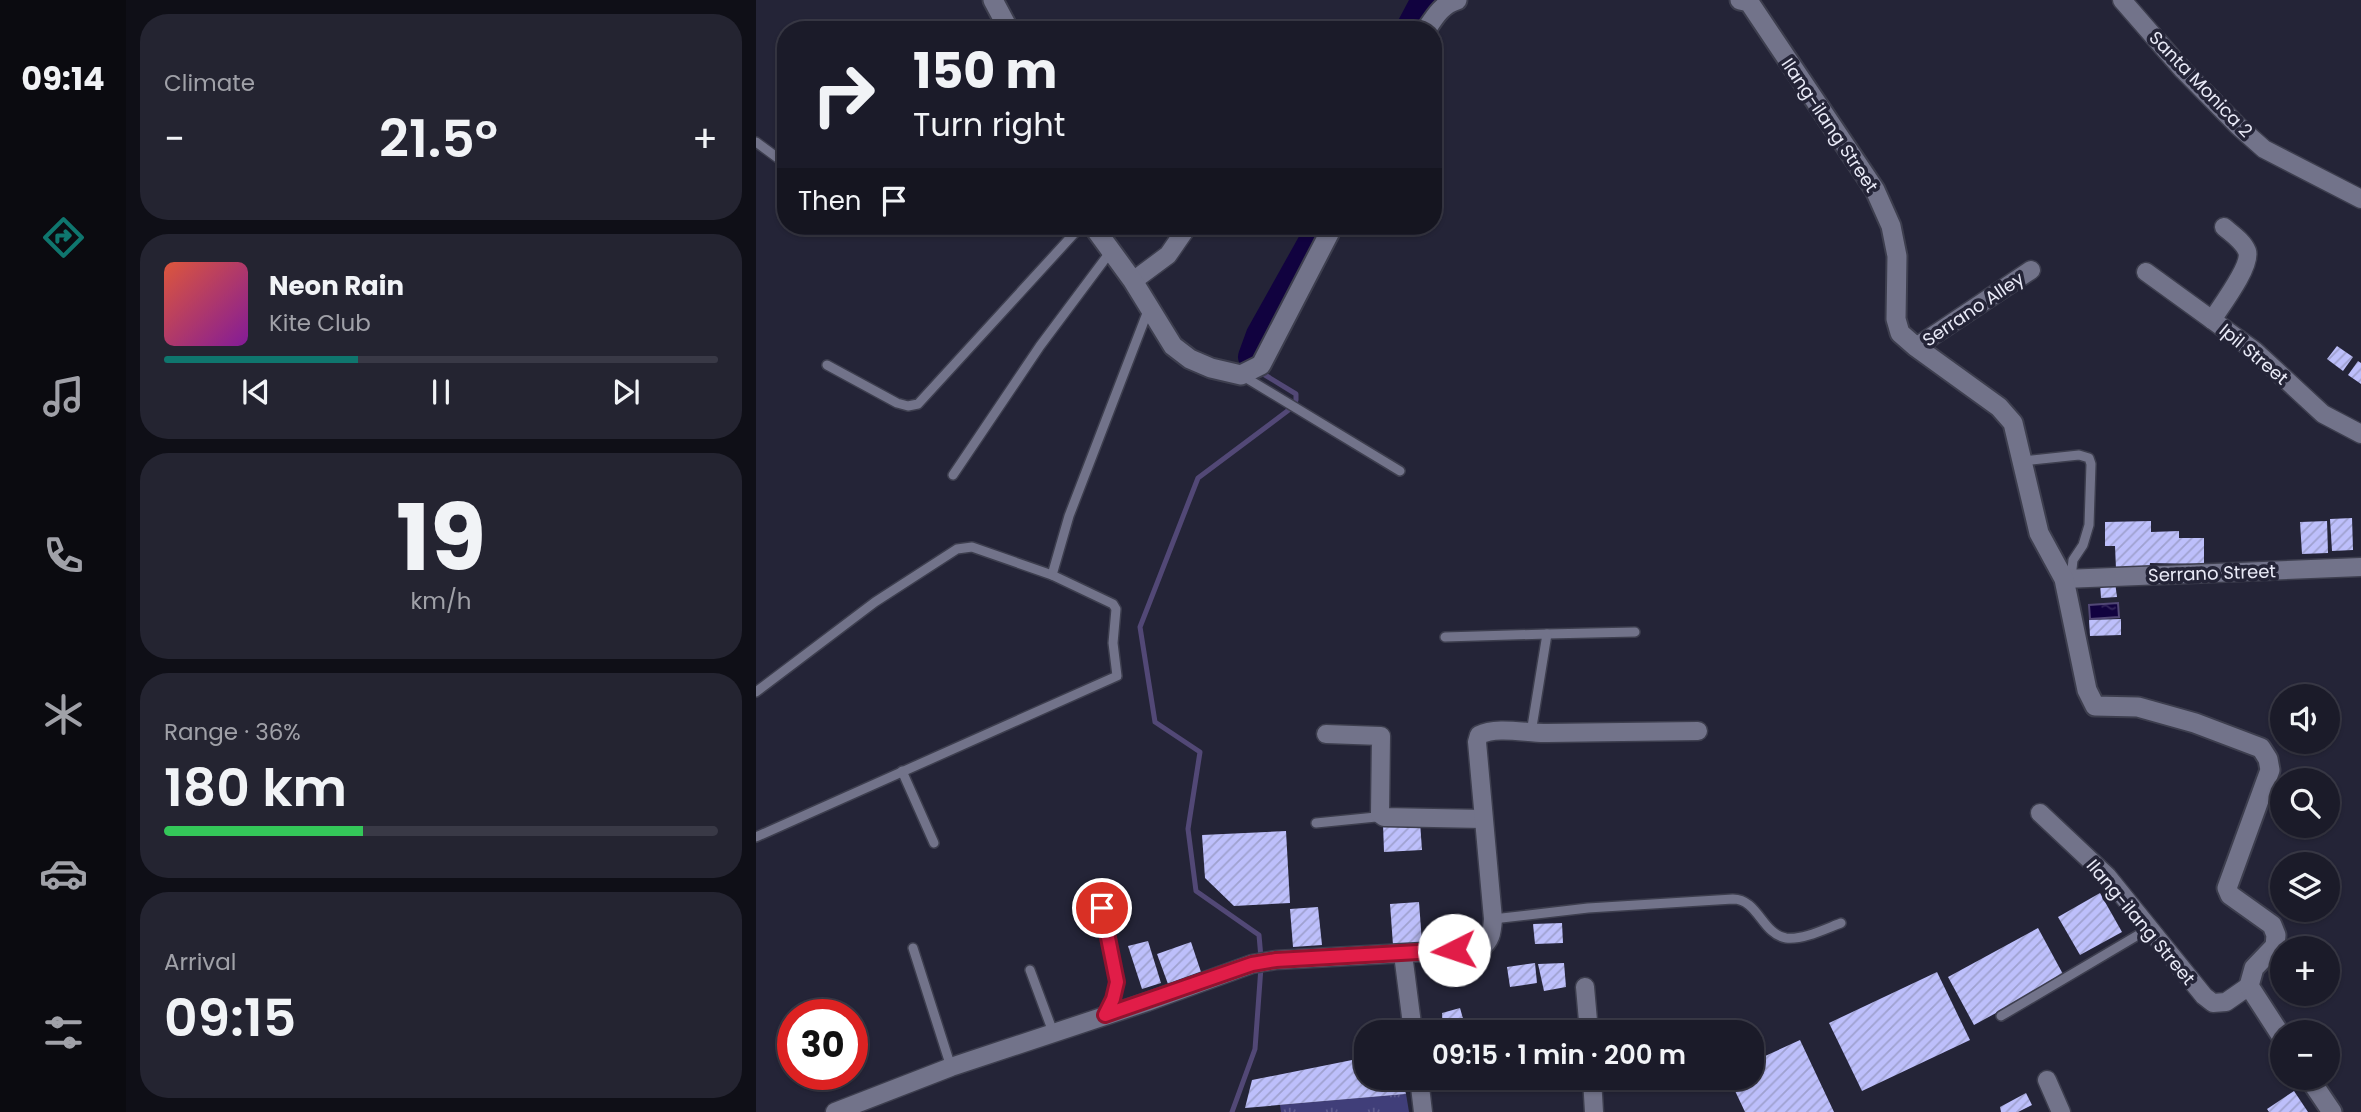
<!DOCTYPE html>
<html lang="en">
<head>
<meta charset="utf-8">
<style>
  body { margin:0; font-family:Poppins,sans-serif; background:#242431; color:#f1f3f6; height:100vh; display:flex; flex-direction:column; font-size:26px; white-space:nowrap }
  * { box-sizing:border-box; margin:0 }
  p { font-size:23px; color:#a0a1a8 }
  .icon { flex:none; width:38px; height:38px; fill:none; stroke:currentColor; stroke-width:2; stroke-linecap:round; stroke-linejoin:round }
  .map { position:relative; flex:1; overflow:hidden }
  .panel { display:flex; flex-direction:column; gap:14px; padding:14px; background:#0f0f17; width:630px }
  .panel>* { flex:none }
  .banner { position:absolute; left:21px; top:21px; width:665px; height:214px; border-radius:28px; box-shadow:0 2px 5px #0004,0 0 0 2px #393946; background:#1b1b29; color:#f1f3f6; overflow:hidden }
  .buttons { position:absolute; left:1514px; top:684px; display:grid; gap:14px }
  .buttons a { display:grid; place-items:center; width:70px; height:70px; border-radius:50%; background:#1b1b29; box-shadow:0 2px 5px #0004,0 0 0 2px #393946; font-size:35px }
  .speed { position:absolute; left:21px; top:999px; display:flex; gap:14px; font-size:35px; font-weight:700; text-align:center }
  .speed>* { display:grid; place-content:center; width:91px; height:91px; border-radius:50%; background:#1b1b29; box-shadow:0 2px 5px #0004,0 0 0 2px #393946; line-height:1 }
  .speed .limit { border:10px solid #d22; background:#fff; color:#111 }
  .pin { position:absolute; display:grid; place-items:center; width:60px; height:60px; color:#fff; margin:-30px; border:4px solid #fff; border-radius:50%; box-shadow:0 2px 7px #0007 }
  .me { position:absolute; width:77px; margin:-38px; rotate:266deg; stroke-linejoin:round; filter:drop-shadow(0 0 5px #0008) }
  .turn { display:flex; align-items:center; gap:24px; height:147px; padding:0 21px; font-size:32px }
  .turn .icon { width:91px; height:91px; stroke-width:2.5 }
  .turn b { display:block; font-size:49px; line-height:60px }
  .then { display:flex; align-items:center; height:66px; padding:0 21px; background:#0003; gap:14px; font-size:26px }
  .big { font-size:52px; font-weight:600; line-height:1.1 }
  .panel .card { flex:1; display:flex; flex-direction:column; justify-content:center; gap:10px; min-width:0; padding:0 24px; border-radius:28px; background:#242431 }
  .panel .dial { align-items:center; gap:0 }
  .dial b { font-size:91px; line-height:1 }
  .song { display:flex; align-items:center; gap:21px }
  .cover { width:84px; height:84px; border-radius:10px; background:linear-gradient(135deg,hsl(10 70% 55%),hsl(290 70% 35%)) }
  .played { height:7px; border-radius:4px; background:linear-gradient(90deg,#0f766e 35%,#393946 35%) }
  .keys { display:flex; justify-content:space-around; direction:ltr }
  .heat { display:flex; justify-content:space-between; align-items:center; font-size:38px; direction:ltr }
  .charge { height:10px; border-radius:5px; background:linear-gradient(90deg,#34c759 36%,#393946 0) }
  .trip { position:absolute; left:598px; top:1020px; width:410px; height:70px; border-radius:28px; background:#1b1b29; box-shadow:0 2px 5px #0004,0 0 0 2px #393946; font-weight:600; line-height:70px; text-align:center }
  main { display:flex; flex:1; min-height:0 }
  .tabs { display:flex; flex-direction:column; width:126px; justify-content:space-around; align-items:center; background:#0b0b10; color:#a0a1a8 }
  .tabs .icon { width:49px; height:49px }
  .tabs .selected { color:#0f766e }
  .tabs b { font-size:32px; color:#f1f3f6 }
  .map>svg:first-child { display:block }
  .grass { fill:url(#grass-tufts) }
  .water { fill:url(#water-ripples); stroke:#524876; stroke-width:2 }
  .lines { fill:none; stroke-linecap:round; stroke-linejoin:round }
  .stream { stroke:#524876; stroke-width:5 }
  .river { stroke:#11023f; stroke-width:30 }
  .building { fill:url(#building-hatch) }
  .service-casing { stroke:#3d3e4e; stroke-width:12 }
  .minor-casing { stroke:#3d3e4e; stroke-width:21 }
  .tertiary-casing { stroke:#3d3e4e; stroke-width:23 }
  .service { stroke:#72738a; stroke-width:9 }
  .minor { stroke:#72738a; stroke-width:18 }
  .tertiary { stroke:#72738a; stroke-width:19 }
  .route-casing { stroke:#92132f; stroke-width:18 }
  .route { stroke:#e11d48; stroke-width:12 }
  .labels { text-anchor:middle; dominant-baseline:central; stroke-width:7; stroke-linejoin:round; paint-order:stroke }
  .street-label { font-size:18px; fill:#e9eaf7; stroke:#242437 }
</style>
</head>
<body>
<main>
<nav class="tabs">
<b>09:14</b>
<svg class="icon selected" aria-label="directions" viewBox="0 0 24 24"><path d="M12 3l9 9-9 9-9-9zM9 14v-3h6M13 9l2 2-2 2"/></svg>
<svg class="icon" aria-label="music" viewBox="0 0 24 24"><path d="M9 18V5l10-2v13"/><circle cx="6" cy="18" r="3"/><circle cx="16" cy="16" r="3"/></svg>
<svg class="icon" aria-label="phone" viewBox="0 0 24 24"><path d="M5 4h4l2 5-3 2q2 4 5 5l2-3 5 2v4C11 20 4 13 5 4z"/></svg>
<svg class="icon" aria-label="climate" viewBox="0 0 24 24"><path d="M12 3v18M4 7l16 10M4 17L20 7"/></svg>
<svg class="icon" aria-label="car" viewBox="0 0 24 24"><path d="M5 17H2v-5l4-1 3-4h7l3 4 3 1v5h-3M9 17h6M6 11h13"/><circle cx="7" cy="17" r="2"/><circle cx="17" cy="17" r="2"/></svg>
<svg class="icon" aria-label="filters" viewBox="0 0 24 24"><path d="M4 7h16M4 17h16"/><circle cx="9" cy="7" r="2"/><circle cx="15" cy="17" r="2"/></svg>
</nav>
<section class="panel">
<div class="card"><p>Climate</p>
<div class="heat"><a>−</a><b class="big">21.5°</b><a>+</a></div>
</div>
<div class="card">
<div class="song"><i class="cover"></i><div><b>Neon Rain</b><p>Kite Club</p></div></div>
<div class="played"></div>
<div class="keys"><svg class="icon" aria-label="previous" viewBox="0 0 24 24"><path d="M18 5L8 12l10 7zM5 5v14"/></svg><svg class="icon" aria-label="pause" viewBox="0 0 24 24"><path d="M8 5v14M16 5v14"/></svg><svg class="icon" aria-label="next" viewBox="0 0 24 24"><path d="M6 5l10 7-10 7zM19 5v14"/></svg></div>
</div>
<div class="card dial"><b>19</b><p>km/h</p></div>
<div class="card"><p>Range · 36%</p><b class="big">180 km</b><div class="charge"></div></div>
<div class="card"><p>Arrival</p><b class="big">09:15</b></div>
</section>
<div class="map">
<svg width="1605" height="1112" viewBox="0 0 1605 1112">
  <defs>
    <pattern id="grass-tufts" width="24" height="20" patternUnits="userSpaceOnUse" patternTransform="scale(1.75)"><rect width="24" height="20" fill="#403e79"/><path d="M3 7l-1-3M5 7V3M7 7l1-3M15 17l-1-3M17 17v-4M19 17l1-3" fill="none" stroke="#5c5a8d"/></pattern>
    <pattern id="water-ripples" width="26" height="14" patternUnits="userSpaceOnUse" patternTransform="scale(1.75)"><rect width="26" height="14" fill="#11023f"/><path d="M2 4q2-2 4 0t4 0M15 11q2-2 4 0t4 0" fill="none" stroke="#34275c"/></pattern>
    <pattern id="building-hatch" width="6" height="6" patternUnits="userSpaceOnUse" patternTransform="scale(1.75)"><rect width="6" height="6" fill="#bdbffb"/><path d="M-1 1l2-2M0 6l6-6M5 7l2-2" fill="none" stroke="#9fa1cf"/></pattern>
  </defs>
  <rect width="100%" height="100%" fill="#242437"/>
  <!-- grass -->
  <polygon class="grass" points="650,1094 653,1112 525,1112 524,1105"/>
  <!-- water -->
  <polygon class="water" points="1362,603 1363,617 1334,619 1333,605"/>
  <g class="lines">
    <!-- stream -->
    <g class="stream">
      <polyline points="509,375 540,394 540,400"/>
      <polyline points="505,958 503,935 440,891 432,829 444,752 399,722 384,627 442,478 534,409"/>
      <polyline points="476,1112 499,1049 505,967"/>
    </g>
    <!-- river -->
    <g class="river">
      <polyline points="654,30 670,0"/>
      <polyline points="497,357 505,335 566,226"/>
    </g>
  </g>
  <!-- building -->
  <g class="building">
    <polygon points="1581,346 1597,357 1587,371 1571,359"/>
    <polygon points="1602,361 1605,363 1605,384 1592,375"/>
    <polygon points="1596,518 1597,550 1576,551 1574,519"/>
    <polygon points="1395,521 1395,532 1423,531 1423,538 1448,538 1448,564 1394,563 1393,569 1360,569 1359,546 1349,546 1349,522"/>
    <polygon points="1571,521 1572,553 1546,554 1544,522"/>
    <polygon points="1359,582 1361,597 1345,598 1344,583"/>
    <polygon points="1365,619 1365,635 1334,636 1333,620"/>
    <polygon points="664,822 666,850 628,852 627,824"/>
    <polygon points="530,831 534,903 478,906 449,878 446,835"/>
    <polygon points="1344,893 1366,932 1324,955 1302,917"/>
    <polygon points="663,902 666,943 637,945 634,904"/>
    <polygon points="562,907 566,945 537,947 534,909"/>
    <polygon points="806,923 807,943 779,944 777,924"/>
    <polygon points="1282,928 1308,976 1218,1025 1192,977"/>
    <polygon points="392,941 405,983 386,989 372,946"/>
    <polygon points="435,942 445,972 412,984 401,954"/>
    <polygon points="779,963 781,983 754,987 751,967"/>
    <polygon points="808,963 810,987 788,991 782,964"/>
    <polygon points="1181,972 1214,1040 1106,1091 1073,1023"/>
    <polygon points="704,1008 710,1029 698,1032 687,1032 686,1013"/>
    <polygon points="1044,1040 1078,1112 989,1112 973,1078 996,1078 996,1062"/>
    <polygon points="611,1057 611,1078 647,1078 650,1094 489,1108 496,1080"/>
    <polygon points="1538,1091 1552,1112 1513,1112 1511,1109"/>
    <polygon points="1270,1093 1276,1105 1262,1112 1245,1112 1244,1107"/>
  </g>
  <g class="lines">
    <!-- service casing -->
    <g class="service-casing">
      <g id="service">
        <polyline points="0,142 30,164"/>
        <polyline points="71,365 141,403 152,406 162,404 325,226"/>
        <polyline points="487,376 644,471"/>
        <polyline points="1267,461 1323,455 1333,458 1335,464 1333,525 1327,545 1317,560 1315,578"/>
        <polyline points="197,475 284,346 355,251"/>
        <polyline points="791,634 879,632"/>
        <polyline points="689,637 791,634 775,733"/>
        <polyline points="0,692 119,602 201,549 216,547 296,575"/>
        <polyline points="146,771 178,843"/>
        <polyline points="560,823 620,817 624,814"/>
        <polyline points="0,837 361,676 357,643 360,609 357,604 296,575 313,516 393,308"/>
        <polyline points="346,908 361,982 357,999 350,1014"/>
        <path d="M737,919l95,-11 145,-9c25,0 29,35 53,39 17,2 39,-9 55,-15"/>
        <polyline points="157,948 195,1067"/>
        <polyline points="274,970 297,1032"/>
        <polyline points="1245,1016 1394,928"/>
      </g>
    </g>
    <!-- minor casing -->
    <g class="minor-casing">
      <g id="minor">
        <polyline points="1366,0 1427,70 1482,126 1508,149 1605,199"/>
        <polyline points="1390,272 1499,351 1567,414 1605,434"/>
        <polyline points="377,281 412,255 432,226"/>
        <path d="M1456,320c9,-14 40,-55 35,-69 -4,-10 -15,-17 -23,-24"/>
        <polyline points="1160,347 1275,270"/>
        <polyline points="1308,579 1605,567"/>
        <polyline points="570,734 625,736 624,814 628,817 727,819"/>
        <polyline points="1284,813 1351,876 1448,996 1457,1003 1470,1002 1493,986"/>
        <polyline points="647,954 657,1032"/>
        <polyline points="829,987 833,1032"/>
        <polyline points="663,1078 667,1112"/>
        <polyline points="836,1078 838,1112"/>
        <polyline points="1291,1080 1305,1112"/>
        <path d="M79,1112l116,-45 196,-65 105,-38 24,-4 204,-11c11,-8 12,-16 13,-30l-16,-177 2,-7c18,-9 46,-2 65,-2 51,-1 102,-1 154,-2"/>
      </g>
    </g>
    <!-- tertiary casing -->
    <g class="tertiary-casing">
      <g id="tertiary">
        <polyline points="237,0 253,30"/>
        <polyline points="984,0 993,2 1119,190 1135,226 1141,256 1140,319 1144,333 1160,347 1243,407 1257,423 1283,533 1308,579 1331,690 1339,706 1382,707 1439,723 1505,748 1512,759 1514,770 1471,888 1474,895 1516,925 1520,935 1519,946 1498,968 1493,986 1526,1037"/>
        <path d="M670,30c8,-12 16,-26 31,-30"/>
        <polyline points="337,226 377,281 417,346 434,359 455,368 485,375 505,365 577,226"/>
        <polyline points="1553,1078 1576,1112"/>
      </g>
    </g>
    <!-- service -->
    <use href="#service" class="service"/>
    <!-- minor -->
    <use href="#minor" class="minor"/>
    <!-- tertiary -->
    <use href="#tertiary" class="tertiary"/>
  </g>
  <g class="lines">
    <!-- route casing -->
    <g class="route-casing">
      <polyline id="route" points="346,908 361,982 357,999 349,1015 496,964 520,960 698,950"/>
    </g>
    <!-- route -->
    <use href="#route" class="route"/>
  </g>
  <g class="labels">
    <!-- street labels -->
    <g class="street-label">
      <text transform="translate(1445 84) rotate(46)">Santa Monica 2</text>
      <text transform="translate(1074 125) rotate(56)">Ilang-ilang Street</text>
      <text transform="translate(1217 309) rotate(-34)">Serrano Alley</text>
      <text transform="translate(1498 354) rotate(40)">Ipil Street</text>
      <text transform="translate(1456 573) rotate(-2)">Serrano Street</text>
      <text transform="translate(1385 922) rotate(50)">Ilang-ilang Street</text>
    </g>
  </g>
</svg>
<div class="buttons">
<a><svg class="icon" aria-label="sound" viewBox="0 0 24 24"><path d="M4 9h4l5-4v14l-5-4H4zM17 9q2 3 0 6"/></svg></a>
<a><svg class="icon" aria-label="search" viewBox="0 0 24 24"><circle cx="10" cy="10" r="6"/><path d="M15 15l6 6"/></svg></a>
<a><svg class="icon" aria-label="layers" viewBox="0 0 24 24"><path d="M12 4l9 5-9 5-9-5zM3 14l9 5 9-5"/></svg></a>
<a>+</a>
<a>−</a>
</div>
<div class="speed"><div class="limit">30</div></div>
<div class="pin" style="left:346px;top:908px;background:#d93025"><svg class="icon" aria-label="arrive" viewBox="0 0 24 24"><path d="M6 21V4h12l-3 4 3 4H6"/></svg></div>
<svg class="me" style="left:698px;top:950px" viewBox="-20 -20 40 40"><circle r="19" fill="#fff"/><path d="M0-13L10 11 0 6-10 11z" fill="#e11d48"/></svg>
<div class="trip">09:15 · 1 min · 200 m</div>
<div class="banner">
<div class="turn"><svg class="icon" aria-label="right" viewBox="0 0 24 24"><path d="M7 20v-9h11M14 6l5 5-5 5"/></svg><div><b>150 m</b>Turn right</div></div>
<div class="then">Then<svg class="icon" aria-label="arrive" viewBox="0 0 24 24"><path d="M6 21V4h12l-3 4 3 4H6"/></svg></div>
</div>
</div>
</main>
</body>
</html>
